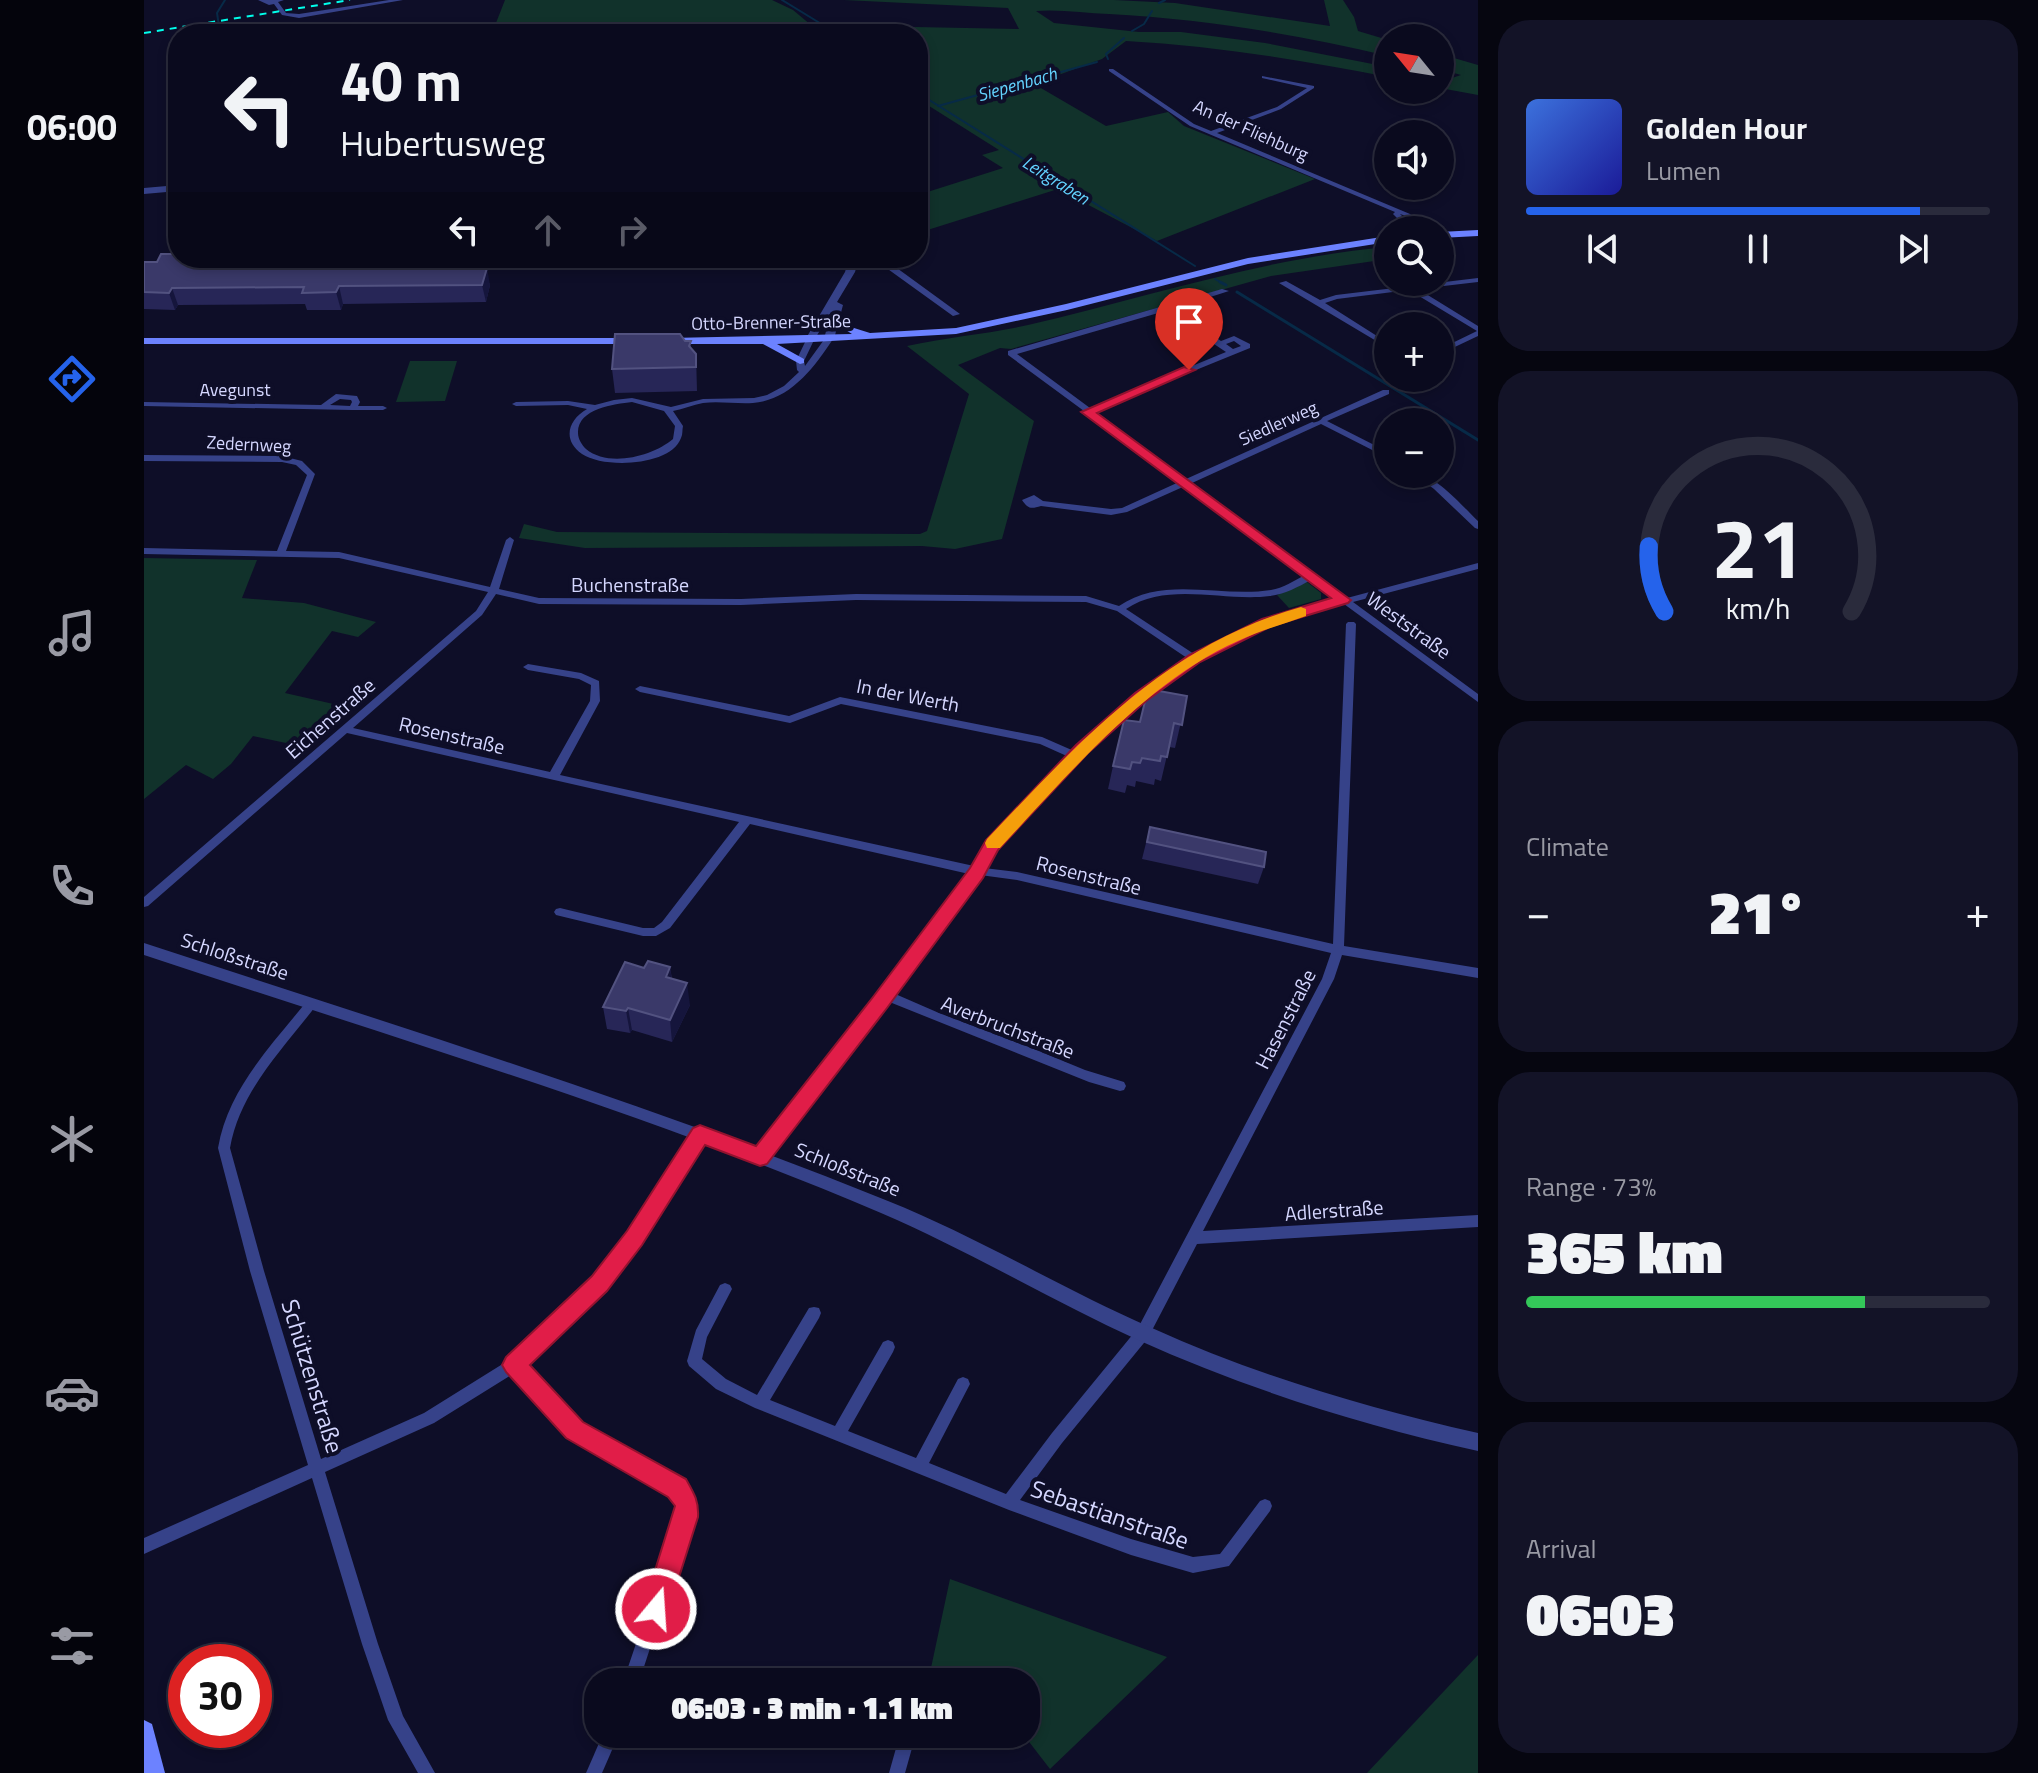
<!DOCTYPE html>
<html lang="en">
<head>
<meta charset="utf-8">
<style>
  body { margin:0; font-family:"Titillium Web",sans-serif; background:#131327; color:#f1f3f6; height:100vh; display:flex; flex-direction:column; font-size:30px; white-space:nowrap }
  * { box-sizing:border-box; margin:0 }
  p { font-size:26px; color:#999aa4 }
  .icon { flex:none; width:44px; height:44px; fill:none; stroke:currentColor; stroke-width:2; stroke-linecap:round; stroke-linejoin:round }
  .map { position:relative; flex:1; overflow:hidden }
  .side { display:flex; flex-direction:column; gap:20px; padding:20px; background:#060610; width:560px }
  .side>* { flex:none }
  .hud { position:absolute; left:24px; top:24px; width:760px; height:244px; border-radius:32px; box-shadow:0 4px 12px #0003,0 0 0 2px #2a2b3c; background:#0a0a1e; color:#f1f3f6; overflow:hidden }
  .needle { width:52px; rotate:300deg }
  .controls { position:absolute; left:1230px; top:24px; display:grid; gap:16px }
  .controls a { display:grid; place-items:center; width:80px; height:80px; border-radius:50%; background:#0a0a1e; box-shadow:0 4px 12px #0003,0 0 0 2px #2a2b3c; font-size:40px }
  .speed { position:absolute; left:24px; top:1644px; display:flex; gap:16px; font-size:40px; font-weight:700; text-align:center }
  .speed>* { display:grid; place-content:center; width:104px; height:104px; border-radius:50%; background:#0a0a1e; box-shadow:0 4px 12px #0003,0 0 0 2px #2a2b3c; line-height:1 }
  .speed .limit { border:12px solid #d22; background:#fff; color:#111 }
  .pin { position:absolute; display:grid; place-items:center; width:68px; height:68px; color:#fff; margin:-82px -34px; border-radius:50% 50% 50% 0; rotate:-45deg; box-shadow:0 0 8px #0007 }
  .pin .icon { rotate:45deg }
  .me { position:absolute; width:88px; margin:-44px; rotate:18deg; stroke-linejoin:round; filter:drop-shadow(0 0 6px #0008) }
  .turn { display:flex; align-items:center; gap:28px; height:168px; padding:0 40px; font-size:36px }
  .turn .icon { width:104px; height:104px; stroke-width:2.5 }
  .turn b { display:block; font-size:56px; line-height:68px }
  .lanes { display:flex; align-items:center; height:76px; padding:0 40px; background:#0003; justify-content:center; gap:40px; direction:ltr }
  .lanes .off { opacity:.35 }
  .big { font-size:60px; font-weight:800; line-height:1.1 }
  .side .card { flex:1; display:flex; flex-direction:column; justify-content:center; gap:12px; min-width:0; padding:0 28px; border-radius:32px; background:#131327 }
  .side .dial { align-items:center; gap:0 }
  .dial svg { height:208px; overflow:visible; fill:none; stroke:#2a2b3c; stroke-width:7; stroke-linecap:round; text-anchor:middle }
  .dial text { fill:#f1f3f6; stroke:none }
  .song { display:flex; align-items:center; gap:24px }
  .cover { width:96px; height:96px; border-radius:12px; background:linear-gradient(135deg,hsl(220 70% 55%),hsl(240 70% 35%)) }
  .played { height:8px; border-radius:4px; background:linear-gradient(90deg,#2563eb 85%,#2a2b3c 85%) }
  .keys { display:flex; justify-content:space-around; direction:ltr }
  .heat { display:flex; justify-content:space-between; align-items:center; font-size:44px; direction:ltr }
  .charge { height:12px; border-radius:6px; background:linear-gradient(90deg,#34c759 73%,#2a2b3c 0) }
  .trip { position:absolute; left:440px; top:1668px; width:456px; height:80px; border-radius:32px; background:#0a0a1e; box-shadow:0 4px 12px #0003,0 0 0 2px #2a2b3c; font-weight:800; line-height:80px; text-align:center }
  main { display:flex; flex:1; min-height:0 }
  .dock { display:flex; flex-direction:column; width:144px; justify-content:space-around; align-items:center; background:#04040c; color:#999aa4 }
  .dock .icon { width:56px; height:56px }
  .dock .selected { color:#2563eb }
  .dock b { font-size:36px; color:#f1f3f6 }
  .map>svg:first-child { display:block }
  .green { fill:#11322b }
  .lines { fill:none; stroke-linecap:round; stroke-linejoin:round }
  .stream-far1 { stroke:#072a47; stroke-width:2 }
  .stream { stroke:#072a47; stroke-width:3 }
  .minor { fill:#364289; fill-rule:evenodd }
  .tertiary { fill:#364289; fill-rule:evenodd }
  .secondary { fill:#6c82ff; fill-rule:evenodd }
  .rail { stroke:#01ffeb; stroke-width:2; stroke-dasharray:7 6; stroke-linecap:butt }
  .wall { fill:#272657 }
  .shaded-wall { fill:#15153c }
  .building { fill:#3a3969; stroke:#525280; stroke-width:2 }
  .route { fill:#e11d48; stroke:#92132f; stroke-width:2 }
  .slow { fill:#f59e0b }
  .labels { text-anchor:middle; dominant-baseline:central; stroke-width:8; stroke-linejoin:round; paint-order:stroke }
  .far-water-label { font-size:18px; font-style:italic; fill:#63d3ff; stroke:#0e0e28 }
  .far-street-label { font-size:18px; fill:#d5d7ff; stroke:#0e0e28 }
  .street-label { font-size:20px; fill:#d5d7ff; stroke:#0e0e28 }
  .near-street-label { font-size:24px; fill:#d5d7ff; stroke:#0e0e28 }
</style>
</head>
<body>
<main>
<nav class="dock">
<b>06:00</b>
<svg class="icon selected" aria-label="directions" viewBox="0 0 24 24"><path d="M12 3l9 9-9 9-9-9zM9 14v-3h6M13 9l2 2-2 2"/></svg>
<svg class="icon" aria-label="music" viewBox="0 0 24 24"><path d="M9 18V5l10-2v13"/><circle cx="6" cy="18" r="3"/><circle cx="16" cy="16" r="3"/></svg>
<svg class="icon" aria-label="phone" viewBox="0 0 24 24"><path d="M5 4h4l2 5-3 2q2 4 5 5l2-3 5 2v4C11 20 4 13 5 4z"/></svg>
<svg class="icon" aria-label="climate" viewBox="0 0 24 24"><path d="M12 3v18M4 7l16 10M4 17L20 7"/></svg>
<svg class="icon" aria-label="car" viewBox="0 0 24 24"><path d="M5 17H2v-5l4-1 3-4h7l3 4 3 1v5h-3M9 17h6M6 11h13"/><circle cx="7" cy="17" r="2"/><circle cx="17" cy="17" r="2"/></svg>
<svg class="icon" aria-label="filters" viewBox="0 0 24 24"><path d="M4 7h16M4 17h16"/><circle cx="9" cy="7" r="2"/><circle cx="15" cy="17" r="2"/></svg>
</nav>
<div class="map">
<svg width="1334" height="1773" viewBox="0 0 1334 1773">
  <rect width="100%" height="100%" fill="#0e0e28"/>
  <!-- green -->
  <g class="green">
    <path d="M361,0h267l21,10 18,15 208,4 -11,-21 -164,-8h270l61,3 155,23 -6,-26h19l11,17 4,14 30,9v16c-91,-22 -185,-37 -279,-42 -24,-1 -50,-5 -73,-3l18,12 85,9h42l84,11 123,24v10c-87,-17 -173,-31 -262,-36l-24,18 -68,25 72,42 62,-14 16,14 131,53 -158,62 -99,-52 -140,44v-38l85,-27 -21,-13 17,-5 -81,-51v-65h-111l-93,-6h-220z"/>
    <polygon points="1296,54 1334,65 1334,95 1296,88 1296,77 1305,79 1317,75 1296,69"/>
    <path d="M1244,247v12l-117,17 -260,73 -11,-1 -42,17 76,56 -32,118 -47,10 -33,-3 -337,2 -66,-10 5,-14 33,8 363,2 7,-3 42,-137 -62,-48c40,-9 81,-12 121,-21 120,-28 236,-67 360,-78z"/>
    <polygon points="266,361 313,361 301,401 252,402"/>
    <polygon points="0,558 113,560 98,598 160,603 232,622 214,637 188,631 141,693 207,708 161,747 109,736 87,764 69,779 42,765 0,799"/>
    <polygon points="1163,582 1177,593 1177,599 1145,608 1133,595"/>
    <polygon points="806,1579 1023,1657 906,1769 879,1734 882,1734 882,1682 784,1682"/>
    <polygon points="1334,1655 1334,1773 1223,1773"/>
  </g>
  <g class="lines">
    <!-- stream-far1 -->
    <g class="stream-far1">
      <polyline points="638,0 679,25"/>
      <polyline points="1015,3 1021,0"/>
      <polyline points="988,31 1000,24 1008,11"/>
      <polyline points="58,34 75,26 73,13 81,0"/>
      <polyline points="964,59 962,54 980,38"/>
      <polyline points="774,93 1051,266"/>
      <polyline points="794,106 953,62"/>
      <polyline points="1071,279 1080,284"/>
    </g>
    <!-- stream -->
    <g class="stream">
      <polyline points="1076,282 1082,285"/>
      <polyline points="1093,292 1334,440"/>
    </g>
    <!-- minor -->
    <g class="minor">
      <polygon points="114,0 140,0 134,2 142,13 155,14 245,0 259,0 155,18 138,15 130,4 125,5"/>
      <polygon points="965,69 969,69 1050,124 1067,131 1133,107 1163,88 1118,78 1118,76 1170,86 1170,88 1137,109 1073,133 1266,214 1282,230 1275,230 1262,216 1256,214 1272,230 1265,230 1249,214 1251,212 1046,126 965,71"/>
      <polygon points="706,262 746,263 816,314 809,316 741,267 709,266 705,264"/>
      <polygon points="1334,278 1334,282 1274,289 1334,326 1334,336 1296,354 1296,349 1333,331 1265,290 1193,299 1181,303 1244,343 1244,348 1135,283 1142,281 1176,300 1192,295"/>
      <path d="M1078,289l7,2 -50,16 17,17 25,17 13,-5 16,8v4l-155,63 91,68 197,-89h6v4l-62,27 61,31v6l-67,-34 -129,59 155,115 131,-35v6l-125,33 125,92v8l-134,-98 -74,20 -73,36 -54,39 -57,53 -90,96 -12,20 33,4 316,72 13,-320 2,-2h6l2,2 -12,322 134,22v10l-136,-23 -8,24 -131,252 275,-16v12l-281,17 -49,94 -86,105 -42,57 111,39 62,18 27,-3 40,-53 5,-2 5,2 2,5 -2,5 -41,55 -36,7 -62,-18 -122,-45 -254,-102 -39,-19 -27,-23 -2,-5 9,-31 24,-45 5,-2 5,2 2,4 -25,48 -5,22 24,20 31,16 52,-87 5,-1 5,1 2,5 -2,5 -49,82 65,26 48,-84 5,-2 5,2 2,5 -2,5 -45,79 68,27 42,-79 5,-2 5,2 2,5 -41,79 77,31 46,-61 86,-105 184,-349 9,-26 -314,-73 -37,-5 -87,118 46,20 95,36 51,21 39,12 2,4 -2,4 -4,1 -31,-9 -202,-81 -123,160 -4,2 -4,-2 -2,-4 2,-4 125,-161 88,-118 -219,-50 -80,104 -14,8h-13l-83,-20 -4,-1 -2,-3 2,-3 4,-1 83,20h11l8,-6 77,-100 -392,-89 -199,173 -4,1v-10l332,-286 12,-19 -149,-34 -195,-4v-6l133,3 30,-76 -11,-10 -14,-3 -138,-1v-6l138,1 20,5 13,13 -29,77 53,1 151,35 16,-47 4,-3 4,3 -15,49 40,9 202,1 115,-5 230,2 33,10c45,-31 101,-8 152,-16 12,-2 23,-9 34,-15l-120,-89 -58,26 -16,3 -70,-9c-10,3 -13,3 -19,-6l12,-5 9,6 68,8 11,-1 57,-26 -91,-68h-4v-3l-76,-56v-4zM1028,309l18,19 36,24 -136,56 -73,-54zM1090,341l7,5 -8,3 -7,-5zM1167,580l27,20 -74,20 -70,34 -68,-45c42,-28 97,-7 144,-13 15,-2 28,-9 41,-16zM352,594l43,10 202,1 115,-5 230,2 31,9 70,47 -50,37 -63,56 -32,-14 -202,-40 -51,19 -149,-30 -5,3 5,3 150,31 51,-19 199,40 29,13 -81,85 -14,24 -414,-91 40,-74 -1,-20 -18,-8 -53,-9 -5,3 5,3 51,9 12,6 -1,16 -40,71 -197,-44 129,-113z"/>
      <path d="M682,337l7,2c-19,29 -43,61 -80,64 -17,1 -34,-2 -50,0 -10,2 -20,6 -30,8l10,15c-1,4 0,8 -2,12 -10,28 -77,31 -99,16 -20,-14 -14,-34 5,-45l-19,-4 -52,1 -4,-2 4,-2 52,-1 27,4 19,-5 18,-2 39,9 32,-8 51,-1 13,-3 17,-9 15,-14 -2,-2 -1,-9 11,-23 7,2 -10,21 1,5zM488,402l32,9 11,15 -2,13c-20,17 -64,29 -87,10 -4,-4 -8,-10 -8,-16 -1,-24 36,-29 54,-31z"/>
      <path d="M192,394l21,2 3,6 -2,4h25l4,2 -4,2h-31l-208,-4v-4l177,3zM196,399l11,1 1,2 -2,4 -20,-1z"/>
      <path d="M1270,474c22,0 48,32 64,47v8l-3,-1 -41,-39z"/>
      <path d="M167,999l4,2 2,3 -2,3c-34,44 -75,85 -85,141l34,123 57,188 103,-46 85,-53 85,-80 35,-46 67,-104 4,-1 4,1 2,4 -67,108 -35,46 -80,77 55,60 103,58 12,21 -1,13 -54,165h-16l56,-165v-11l-7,-13 -103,-58 -56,-61 -79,49 -109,49 53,172 25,72 32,57h-17l-30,-53 -26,-76 -50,-166 -168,76v-16l164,-73 -58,-194 -32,-123c10,-59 53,-102 89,-147z"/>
      <polygon points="459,1734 475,1734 458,1773 442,1773"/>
      <polygon points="756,1734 772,1734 761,1773 745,1773"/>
    </g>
    <!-- tertiary -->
    <g class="tertiary">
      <polygon points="34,185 34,191 0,194 0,188"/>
      <polygon points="705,258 715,258 711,272 693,302 699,305 690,339 685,342 680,339 687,312 669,342 663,342 661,340 701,272"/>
      <path d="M0,943c249,82 500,159 744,258 90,36 174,88 264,127 104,47 214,80 326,105v18c-117,-26 -231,-62 -340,-111 -87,-40 -169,-89 -257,-127 -240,-102 -490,-176 -737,-258z"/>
    </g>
    <!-- secondary -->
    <g class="secondary">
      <polygon points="1334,230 1334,236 1296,238 1296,232"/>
      <polygon points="1244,236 1244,242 1104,264 923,310 812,334 633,344 660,359 660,363 656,364 619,344 526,344 520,341 526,338 708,334 686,320 686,316 690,315 710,328 726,333 812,328 922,304 1104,258"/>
      <polygon points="0,338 490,338 496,341 490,344 0,344"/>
      <polygon points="0,1720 8,1724 21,1773 0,1773"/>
    </g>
    <!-- rail -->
    <polyline class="rail" points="0,33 206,0"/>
  </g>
  <!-- wall -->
  <g class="wall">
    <polygon points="0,262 339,268 346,285 342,302 199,304 197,310 163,310 161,304 34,305 31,310 0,309"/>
    <polygon points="541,341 547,341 547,348 552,354 553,391 471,393 468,369"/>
    <polygon points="1043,696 1031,748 1025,747 1017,781 1011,779 1010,785 992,781 991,787 983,785 981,793 964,789 969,766 996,722"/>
    <polygon points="1006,827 1120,867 1114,884 998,859"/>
    <polygon points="526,967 528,979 546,1005 528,1042 488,1030 486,1033 463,1029 459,1007 500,968"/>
  </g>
  <!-- shaded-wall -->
  <g class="shaded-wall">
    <polygon points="335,258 342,258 335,286 332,268"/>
    <polygon points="343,268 346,285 342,302 338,285"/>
    <polygon points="195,286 199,304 197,310 192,292"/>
    <polygon points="28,288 34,305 31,310 25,293"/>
    <polygon points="526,967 529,990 522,977"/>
    <polygon points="543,983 546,1005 528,1042 526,1020"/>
    <polygon points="484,1008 488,1030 486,1033 482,1011"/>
  </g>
  <!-- building -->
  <g class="building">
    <polygon points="17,254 34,254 34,258 335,258 332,268 343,268 338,285 195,286 192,292 158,293 160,287 28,288 25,293 0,292 0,262 13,262"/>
    <polygon points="471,334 536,334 541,341 547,341 545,346 552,354 552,367 468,369"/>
    <polygon points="1004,689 1043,696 1038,725 1030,723 1023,757 1017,756 1016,761 998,758 996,763 988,762 986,769 969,766 980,720 996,722"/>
    <polygon points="1006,827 1122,852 1120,867 1003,842"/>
    <polygon points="504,961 526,967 522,977 543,983 526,1020 484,1008 482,1011 459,1007 481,962 500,968"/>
  </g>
  <!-- route -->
  <path class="route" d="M1040,367l11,3 -98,43 254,187 -3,3 -76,23 -72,36 -54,39 -58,52 -90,97 -15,28 -96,130 -120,156 -7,2 -55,-21 -63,100 -35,46 -77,74 53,57 103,57c8,14 13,22 12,38l-29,92 -4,9 -9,4 -9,-4 -4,-9 32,-103 -7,-9 -102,-59 -60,-66 -4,-7 4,-8 86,-81 35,-45 66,-103 7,-3 56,21 117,-149 97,-129 16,-28 90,-95 59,-52 54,-38 73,-36 69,-21 -250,-186z"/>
  <!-- slow -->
  <path class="slow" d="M1157,607l5,2v7c-23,8 -46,15 -68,25 -91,40 -171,135 -238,207h-13l-2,-5 2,-4c93,-98 179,-194 314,-232z"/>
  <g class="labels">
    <!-- far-water labels -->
    <g class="far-water-label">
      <text transform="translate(873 84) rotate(-16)">Siepenbach</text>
      <text transform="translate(912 180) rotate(32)">Leitgraben</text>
    </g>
    <!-- far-street labels -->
    <g class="far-street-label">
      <text transform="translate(1107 130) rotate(24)">An der Fliehburg</text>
      <text transform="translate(627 322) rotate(-1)">Otto-Brenner-Straße</text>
      <text x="91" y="389">Avegunst</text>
      <text transform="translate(1134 423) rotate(-24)">Siedlerweg</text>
      <text transform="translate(105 444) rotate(3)">Zedernweg</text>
    </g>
    <!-- street labels -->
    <g class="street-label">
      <text x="486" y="584">Buchenstraße</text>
      <text transform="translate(1265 625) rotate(36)">Weststraße</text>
      <text transform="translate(764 695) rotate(11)">In der Werth</text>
      <text transform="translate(186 718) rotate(-41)">Eichenstraße</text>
      <text transform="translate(308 735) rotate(13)">Rosenstraße</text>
      <text transform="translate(945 875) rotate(14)">Rosenstraße</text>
      <text transform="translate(91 956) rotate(18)">Schloßstraße</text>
      <text transform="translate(1141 1019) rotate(-63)">Hasenstraße</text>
      <text transform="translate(864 1027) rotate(21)">Averbruchstraße</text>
      <text transform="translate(704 1169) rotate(22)">Schloßstraße</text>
      <text transform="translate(1190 1210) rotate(-4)">Adlerstraße</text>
    </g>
    <!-- near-street labels -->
    <g class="near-street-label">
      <text transform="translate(169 1376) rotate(73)">Schützenstraße</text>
      <text transform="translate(966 1514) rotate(19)">Sebastianstraße</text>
    </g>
  </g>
</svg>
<div class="controls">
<a><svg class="needle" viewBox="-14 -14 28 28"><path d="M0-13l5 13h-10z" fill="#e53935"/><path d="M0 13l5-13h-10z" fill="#999aa4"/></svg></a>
<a><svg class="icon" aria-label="sound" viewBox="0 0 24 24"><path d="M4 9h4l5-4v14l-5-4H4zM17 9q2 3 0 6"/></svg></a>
<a><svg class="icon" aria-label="search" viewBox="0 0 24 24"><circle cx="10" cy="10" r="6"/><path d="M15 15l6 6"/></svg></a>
<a>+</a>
<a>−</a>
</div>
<div class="speed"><div class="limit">30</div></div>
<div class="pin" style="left:1045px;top:370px;background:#d93025"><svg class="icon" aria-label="arrive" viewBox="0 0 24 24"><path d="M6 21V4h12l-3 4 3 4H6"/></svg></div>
<svg class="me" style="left:512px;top:1609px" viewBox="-20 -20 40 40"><circle r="17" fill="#e11d48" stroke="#fff" stroke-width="3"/><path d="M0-11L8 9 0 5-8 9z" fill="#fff"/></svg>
<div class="trip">06:03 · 3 min · 1.1 km</div>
<div class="hud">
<div class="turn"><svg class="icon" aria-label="left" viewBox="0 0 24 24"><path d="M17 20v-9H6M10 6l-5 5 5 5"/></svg><div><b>40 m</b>Hubertusweg</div></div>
<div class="lanes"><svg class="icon" aria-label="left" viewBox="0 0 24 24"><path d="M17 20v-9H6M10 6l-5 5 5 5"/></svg><svg class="icon off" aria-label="ahead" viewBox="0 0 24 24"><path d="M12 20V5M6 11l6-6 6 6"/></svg><svg class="icon off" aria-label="right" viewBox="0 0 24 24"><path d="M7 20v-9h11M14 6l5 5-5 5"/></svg></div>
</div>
</div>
<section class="side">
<div class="card">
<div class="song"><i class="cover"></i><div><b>Golden Hour</b><p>Lumen</p></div></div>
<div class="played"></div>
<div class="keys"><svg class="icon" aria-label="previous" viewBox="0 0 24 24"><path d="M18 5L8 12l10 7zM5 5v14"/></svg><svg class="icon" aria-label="pause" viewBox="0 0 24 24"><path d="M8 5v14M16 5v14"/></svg><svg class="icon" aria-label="next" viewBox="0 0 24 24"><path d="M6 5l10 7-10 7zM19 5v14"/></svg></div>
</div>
<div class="card dial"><svg viewBox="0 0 100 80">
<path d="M14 69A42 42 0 1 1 86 69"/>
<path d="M14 69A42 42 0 0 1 8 44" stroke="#2563eb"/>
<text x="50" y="56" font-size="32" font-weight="700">21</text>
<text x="50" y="72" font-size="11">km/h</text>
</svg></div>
<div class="card"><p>Climate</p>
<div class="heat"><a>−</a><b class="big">21°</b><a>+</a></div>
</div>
<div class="card"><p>Range · 73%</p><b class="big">365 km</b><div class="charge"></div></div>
<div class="card"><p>Arrival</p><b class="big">06:03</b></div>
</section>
</main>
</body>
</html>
